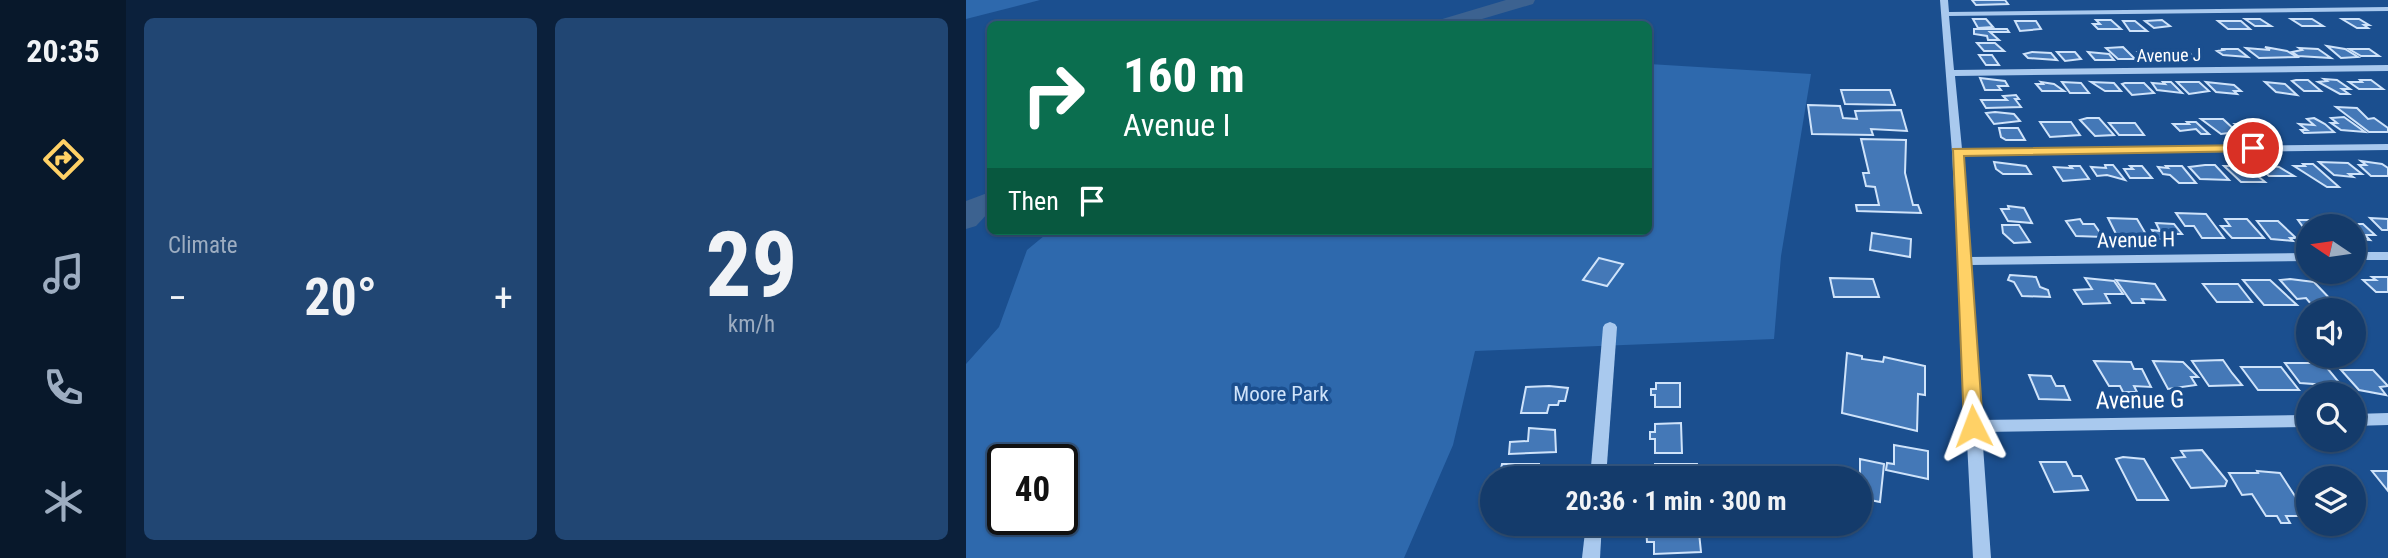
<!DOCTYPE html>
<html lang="en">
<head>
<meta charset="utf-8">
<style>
  body { margin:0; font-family:"Roboto Condensed",sans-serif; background:#214673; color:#f1f3f6; height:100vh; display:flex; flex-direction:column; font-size:26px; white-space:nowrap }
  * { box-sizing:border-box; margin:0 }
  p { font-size:23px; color:#9dadc1 }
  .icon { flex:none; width:38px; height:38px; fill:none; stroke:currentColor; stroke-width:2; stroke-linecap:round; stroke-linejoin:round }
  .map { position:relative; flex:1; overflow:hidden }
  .panel { display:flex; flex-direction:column; gap:18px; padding:18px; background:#0b203b; width:840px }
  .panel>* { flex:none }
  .banner { position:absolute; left:21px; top:21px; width:665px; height:214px; border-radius:10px; box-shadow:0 2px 5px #0004,0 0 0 2px #33557e; background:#0b6e4f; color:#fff; overflow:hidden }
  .needle { width:46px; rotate:283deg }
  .tools { position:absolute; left:1330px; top:214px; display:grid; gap:14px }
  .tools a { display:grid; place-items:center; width:70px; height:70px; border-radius:50%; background:#143b6b; box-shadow:0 2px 5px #0004,0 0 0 2px #33557e; font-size:35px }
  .speed { position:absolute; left:21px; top:444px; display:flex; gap:14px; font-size:35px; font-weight:700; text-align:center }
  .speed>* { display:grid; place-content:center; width:91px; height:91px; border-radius:50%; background:#143b6b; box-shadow:0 2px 5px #0004,0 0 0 2px #33557e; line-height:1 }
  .speed .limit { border:4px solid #111; border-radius:10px; background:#fff; color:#111 }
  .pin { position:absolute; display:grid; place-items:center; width:60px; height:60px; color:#fff; margin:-30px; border:4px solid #fff; border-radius:50%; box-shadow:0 2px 7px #0007 }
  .me { position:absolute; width:77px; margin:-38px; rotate:357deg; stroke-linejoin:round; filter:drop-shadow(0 0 5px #0008) }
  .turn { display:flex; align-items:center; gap:24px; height:147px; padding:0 21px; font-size:32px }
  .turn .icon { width:91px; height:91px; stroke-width:2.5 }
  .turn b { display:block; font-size:49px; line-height:60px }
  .then { display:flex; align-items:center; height:66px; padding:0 21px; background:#0003; gap:14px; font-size:26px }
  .big { font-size:52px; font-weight:700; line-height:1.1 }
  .panel .card { flex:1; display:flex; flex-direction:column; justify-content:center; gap:10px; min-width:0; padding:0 24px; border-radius:10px; background:#214673 }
  .panel .dial { align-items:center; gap:0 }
  .dial b { font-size:91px; line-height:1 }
  .heat { display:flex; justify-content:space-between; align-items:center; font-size:38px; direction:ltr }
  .panel .tiles { flex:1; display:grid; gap:18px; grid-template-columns:repeat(2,1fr) }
  .trip { position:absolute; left:514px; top:466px; width:392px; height:70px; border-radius:35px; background:#143b6b; box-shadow:0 2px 5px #0004,0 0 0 2px #33557e; font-weight:700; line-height:70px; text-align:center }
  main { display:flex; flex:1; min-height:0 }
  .dock { display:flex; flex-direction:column; width:126px; justify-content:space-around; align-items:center; background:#08182b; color:#9dadc1 }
  .dock .icon { width:49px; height:49px }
  .dock .on { color:#ffd166 }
  .dock b { font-size:32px; color:#f1f3f6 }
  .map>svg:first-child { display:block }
  .green { fill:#2e69ad; fill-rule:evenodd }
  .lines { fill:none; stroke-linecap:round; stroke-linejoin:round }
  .river { fill:#3c6290; fill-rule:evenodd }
  .building { fill:#4478b7; stroke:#cfe3fa; stroke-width:2 }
  .minor { fill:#a9c9ee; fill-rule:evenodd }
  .route { fill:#ffd166; stroke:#a68842; stroke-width:2 }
  .labels { text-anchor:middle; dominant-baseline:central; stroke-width:7; stroke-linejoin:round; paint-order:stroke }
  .far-street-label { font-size:18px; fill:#fff; stroke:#1b4f8f }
  .street-label { font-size:21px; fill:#fff; stroke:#1b4f8f }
  .park-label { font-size:21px; fill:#cfe3fa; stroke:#1b4f8f }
  .near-street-label { font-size:24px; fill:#fff; stroke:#1b4f8f }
</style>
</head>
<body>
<main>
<nav class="dock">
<b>20:35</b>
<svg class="icon on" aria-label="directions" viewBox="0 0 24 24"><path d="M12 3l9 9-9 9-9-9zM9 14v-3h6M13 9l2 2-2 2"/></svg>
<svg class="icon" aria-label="music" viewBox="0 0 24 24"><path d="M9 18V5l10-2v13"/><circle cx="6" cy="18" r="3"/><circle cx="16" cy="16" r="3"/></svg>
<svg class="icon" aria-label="phone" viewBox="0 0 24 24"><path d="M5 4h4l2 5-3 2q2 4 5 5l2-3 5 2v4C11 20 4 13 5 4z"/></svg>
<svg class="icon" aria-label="climate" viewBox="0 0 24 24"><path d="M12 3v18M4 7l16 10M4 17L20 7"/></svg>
</nav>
<section class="panel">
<div class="tiles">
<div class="card"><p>Climate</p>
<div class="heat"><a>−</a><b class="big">20°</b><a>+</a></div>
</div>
<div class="card dial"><b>29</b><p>km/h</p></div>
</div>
</section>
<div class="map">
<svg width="1422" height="558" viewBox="0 0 1422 558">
  <rect width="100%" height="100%" fill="#1b4f8f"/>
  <!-- green -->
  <g class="green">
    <polygon points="0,0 74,0 0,19"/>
    <path d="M683,64l162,10 -30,182 -7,83 -299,12 -22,94 -49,113h-438v-194l33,-37 28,-77 23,-19h598zM37,460h59v60h-59z"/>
  </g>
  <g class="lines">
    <!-- river -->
    <g class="river">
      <polygon points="540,0 569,0 567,4 499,24 470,24 473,20"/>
      <polygon points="24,192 24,211 10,226 0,229 0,201"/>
    </g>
  </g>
  <!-- building -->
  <g class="building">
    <polygon points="1006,0 1039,0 1042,4 1010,5"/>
    <polygon points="1007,19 1020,19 1027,27 1012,28"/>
    <polygon points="1279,19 1294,19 1305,26 1289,26"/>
    <polygon points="1325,19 1346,19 1357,26 1336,26"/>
    <polygon points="1376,19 1393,19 1403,25 1398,25 1402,28 1391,28"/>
    <polygon points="1130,20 1145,20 1155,29 1132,29 1127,24 1134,24"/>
    <polygon points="1196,20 1204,26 1188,28 1179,21"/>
    <polygon points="1049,21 1070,21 1075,29 1054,31"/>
    <polygon points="1157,21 1169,21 1181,31 1164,31"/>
    <polygon points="1252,21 1275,21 1284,29 1262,29"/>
    <polygon points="1008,29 1041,29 1043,32 1024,32 1033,40 1022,40 1021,36 1008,34"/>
    <polygon points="1011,43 1029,43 1038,51 1018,51"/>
    <polygon points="1361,46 1379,49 1392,57 1375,58"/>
    <polygon points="1157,47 1169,59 1152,59 1140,48"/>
    <polygon points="1299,47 1321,51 1331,57 1293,58 1280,48 1304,50"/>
    <polygon points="1333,48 1352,49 1365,58 1332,56 1326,52 1336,50"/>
    <polygon points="1255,49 1272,49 1282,57 1257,55 1251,51 1257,50"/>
    <polygon points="1383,49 1403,49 1413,56 1395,56"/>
    <polygon points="1202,50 1220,50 1231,60 1213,60"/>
    <polygon points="1066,52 1085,53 1091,60 1062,58 1058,54"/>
    <polygon points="1091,52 1109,52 1115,59 1099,61"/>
    <polygon points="1122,52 1143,54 1148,60 1129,60"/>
    <polygon points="1172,52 1191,52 1198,58 1179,59"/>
    <polygon points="1013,55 1026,55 1033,65 1020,65"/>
    <polygon points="1014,78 1039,81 1042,86 1032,86 1035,90 1019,90"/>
    <polygon points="1358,79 1371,80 1384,89 1376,89 1383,94 1374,94 1352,82 1361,81"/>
    <polygon points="1330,80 1342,80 1355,91 1338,91 1326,81"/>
    <polygon points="1394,80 1405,80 1417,89 1393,89 1383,82 1396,82"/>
    <polygon points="1075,82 1088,84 1098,91 1076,91 1070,84 1077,84"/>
    <polygon points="1096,82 1115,83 1123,93 1104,93"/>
    <polygon points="1125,82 1148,83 1155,91 1139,91"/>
    <polygon points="1197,82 1205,82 1216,93 1191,90 1186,83 1199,84"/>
    <polygon points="1211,82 1233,82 1243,91 1223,94"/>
    <polygon points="1240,82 1268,85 1275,91 1268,91 1271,94 1250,92"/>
    <polygon points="1299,82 1319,84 1331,95 1310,92"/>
    <polygon points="1159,83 1178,83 1188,93 1166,95 1156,84"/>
    <polygon points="875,90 924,90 929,105 879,104"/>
    <polygon points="1050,95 1053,99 1049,99 1055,107 1020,108 1015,100 1041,100 1037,96"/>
    <polygon points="842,105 874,106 877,118 891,119 889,111 935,110 941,131 905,129 907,135 846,134"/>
    <polygon points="1370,107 1391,108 1402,119 1408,118 1422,128 1422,132 1403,132"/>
    <polygon points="1029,112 1048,114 1054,121 1028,124 1020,113"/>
    <polygon points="1378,117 1399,132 1375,130 1365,123 1371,123 1365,118"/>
    <polygon points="1121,118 1133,118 1148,135 1129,136 1114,120"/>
    <polygon points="1348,118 1359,124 1368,132 1338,133 1335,130 1341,130 1333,124 1348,125 1341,119"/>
    <polygon points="1235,119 1257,119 1271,132 1255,134"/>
    <polygon points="1074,122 1105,122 1114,135 1084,137"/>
    <polygon points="1221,122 1230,122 1243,134 1235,134 1230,129 1214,131 1207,124 1223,124"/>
    <polygon points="1143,123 1169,123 1178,135 1153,135"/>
    <polygon points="1269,124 1293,124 1300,132 1279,132"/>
    <polygon points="1033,128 1052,128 1059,140 1040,140 1035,137"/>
    <polygon points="895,139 940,140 939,173 947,205 952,205 955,213 891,211 890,205 913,205 909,187 900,186 897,173 903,173"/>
    <polygon points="1395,161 1416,164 1422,168 1422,176 1405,176 1393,165 1400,165"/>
    <polygon points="1028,162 1060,166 1065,174 1037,174 1030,169"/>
    <polygon points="1353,162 1382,163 1396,174 1383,174 1387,177 1368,175"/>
    <polygon points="1337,164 1347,164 1373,187 1361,187 1328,166 1339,166"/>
    <polygon points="1139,165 1147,165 1159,180 1141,175 1131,176 1125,167 1140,168"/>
    <polygon points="1239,165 1249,165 1263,180 1234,179 1223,167"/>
    <polygon points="1298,165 1313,167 1328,176 1303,176 1293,167 1300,167"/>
    <polygon points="1104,166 1114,166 1123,179 1097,181 1088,167 1106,168"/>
    <polygon points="1164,166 1176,166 1186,178 1164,178 1158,169 1167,169"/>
    <polygon points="1200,166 1216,166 1230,183 1213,183 1204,175 1197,174 1192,167 1202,168"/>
    <polygon points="1258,166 1280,166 1299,182 1275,182"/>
    <polygon points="1042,206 1058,208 1066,223 1042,221 1035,209 1043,209"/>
    <polygon points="1210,213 1240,214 1258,238 1236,238 1228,226 1219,226"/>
    <polygon points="1367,217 1377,218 1384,224 1397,224 1409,235 1399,235 1404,240 1392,239 1388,236 1388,226 1371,226 1369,224 1374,224"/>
    <polygon points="1142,218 1171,219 1181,236 1171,235 1173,239 1151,236"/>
    <polygon points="1404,218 1422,219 1422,230 1416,230"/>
    <polygon points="1114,219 1117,224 1128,224 1137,237 1110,236 1100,221"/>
    <polygon points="1259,219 1281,219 1298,238 1266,238 1255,226 1264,226"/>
    <polygon points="1332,220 1356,220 1362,226 1342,226 1342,234"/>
    <polygon points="1291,221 1312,221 1330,238 1324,238 1327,241 1305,239"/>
    <polygon points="1190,223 1208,224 1216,234 1201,234 1204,239 1191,239 1186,230 1194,231"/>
    <polygon points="1036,225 1053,225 1064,242 1048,243 1037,233"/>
    <polygon points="906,233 945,239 944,257 904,250"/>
    <polygon points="633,258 657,264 641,286 617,280"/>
    <polygon points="1044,275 1070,277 1074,287 1082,290 1084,297 1056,296 1048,282 1042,280"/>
    <polygon points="1406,277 1422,277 1422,292 1410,292 1397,280 1410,280"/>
    <polygon points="864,278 907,279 913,297 868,297"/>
    <polygon points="1119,278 1148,281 1157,294 1139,294 1144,303 1117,304 1108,290 1126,289"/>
    <polygon points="1324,279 1348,282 1369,304 1345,304 1340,298 1331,299 1314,280"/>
    <polygon points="1150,280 1189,284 1199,300 1176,299 1178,303 1166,303"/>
    <polygon points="1277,280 1304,280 1331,305 1298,305"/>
    <polygon points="1237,284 1272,284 1286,302 1251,302"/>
    <polygon points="881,353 896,356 896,359 917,362 918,357 959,366 959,395 952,394 951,431 876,413"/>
    <polygon points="1257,360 1266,373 1276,385 1243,386 1226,361"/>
    <polygon points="1128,361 1165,362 1168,369 1176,369 1185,387 1168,386 1171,392 1157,392 1154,386 1143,386"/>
    <polygon points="1187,361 1217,362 1232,377 1225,377 1230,385 1202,389"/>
    <polygon points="1319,363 1357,363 1376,386 1334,383"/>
    <polygon points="1275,367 1315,367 1333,390 1292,390"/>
    <polygon points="1375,370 1407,370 1422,386 1414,387 1420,395 1393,390"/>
    <polygon points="1063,375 1085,376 1090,386 1098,386 1104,400 1073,399"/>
    <polygon points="690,383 714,383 714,407 689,407 689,395 685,395 685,389 690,389"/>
    <polygon points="583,386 602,388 599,401 593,401 592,405 583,405 581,413 555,413 560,387"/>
    <polygon points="715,423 716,453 689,453 689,439 684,439 684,432 689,432 689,424"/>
    <polygon points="563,428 589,430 590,452 543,454 544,442 562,441"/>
    <polygon points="928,445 962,451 962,479 920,470 921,463 928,464"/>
    <polygon points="1236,450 1261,481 1259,486 1225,488 1206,458 1219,457 1215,451"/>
    <polygon points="1157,457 1178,459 1202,500 1171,500 1150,459"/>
    <polygon points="894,459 918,464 914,502 894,498"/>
    <polygon points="1074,462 1100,462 1107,476 1115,476 1122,490 1088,492"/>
    <polygon points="536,464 573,464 573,467 587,469 586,478 533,478"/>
    <polygon points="689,464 731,464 732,476 684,478 684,472 689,472"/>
    <polygon points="1291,471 1314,473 1342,516 1320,516 1324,523 1315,523 1311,516 1300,516 1286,494 1276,495 1263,473 1292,473"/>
    <polygon points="1406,471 1422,471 1422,491"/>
    <polygon points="543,523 580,523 579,532 542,532"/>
    <polygon points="688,523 732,523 735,552 688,554 688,542 681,542 680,525"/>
  </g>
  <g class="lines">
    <!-- minor -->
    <g class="minor">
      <polygon points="974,0 982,0 983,12 1422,7 1422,11 983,16 988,70 1422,65 1422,71 989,76 996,149 1422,144 1422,150 996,155 1003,257 1342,253 1342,261 1004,265 1015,420 1342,415 1342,427 1016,432 1025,558 1007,558 986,152"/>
      <rect x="1388" y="252" width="34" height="8"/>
      <polygon points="644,322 649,324 651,327 640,478 624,478 637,327 639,324"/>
      <polygon points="1422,413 1422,425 1388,426 1388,414"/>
      <polygon points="620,523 636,523 634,558 616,558"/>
    </g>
  </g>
  <!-- route -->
  <polygon class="route" points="1287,145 1294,148 1292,151 998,156 1017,426 1014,431 1001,431 998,426 987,149"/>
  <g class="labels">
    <!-- far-street labels -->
    <g class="far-street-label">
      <text transform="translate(1203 55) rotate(-1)">Avenue J</text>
    </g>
    <!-- street labels -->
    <g class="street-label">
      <text transform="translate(1170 240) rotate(-1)">Avenue H</text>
    </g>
    <!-- park labels -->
    <g class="park-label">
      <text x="315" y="394">Moore Park</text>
    </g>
    <!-- near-street labels -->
    <g class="near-street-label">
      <text transform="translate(1174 400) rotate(-1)">Avenue G</text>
    </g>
  </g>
</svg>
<div class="tools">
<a><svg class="needle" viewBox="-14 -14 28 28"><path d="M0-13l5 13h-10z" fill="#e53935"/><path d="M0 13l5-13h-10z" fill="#9dadc1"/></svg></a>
<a><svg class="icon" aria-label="sound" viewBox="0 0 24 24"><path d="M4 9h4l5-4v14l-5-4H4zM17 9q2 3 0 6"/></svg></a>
<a><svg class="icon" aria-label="search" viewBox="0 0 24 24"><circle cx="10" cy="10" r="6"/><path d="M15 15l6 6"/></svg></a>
<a><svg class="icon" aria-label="layers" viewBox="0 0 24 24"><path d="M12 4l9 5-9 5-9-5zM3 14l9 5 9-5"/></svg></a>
</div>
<div class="speed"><div class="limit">40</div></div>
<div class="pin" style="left:1287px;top:148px;background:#d93025"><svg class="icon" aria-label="arrive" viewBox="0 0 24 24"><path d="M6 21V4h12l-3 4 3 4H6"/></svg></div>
<svg class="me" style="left:1007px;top:426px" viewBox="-20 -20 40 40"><path d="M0-17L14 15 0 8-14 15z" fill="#ffd166" stroke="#fff" stroke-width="4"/></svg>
<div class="trip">20:36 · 1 min · 300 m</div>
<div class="banner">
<div class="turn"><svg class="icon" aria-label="right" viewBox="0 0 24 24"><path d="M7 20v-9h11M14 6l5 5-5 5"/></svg><div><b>160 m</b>Avenue I</div></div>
<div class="then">Then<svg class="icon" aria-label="arrive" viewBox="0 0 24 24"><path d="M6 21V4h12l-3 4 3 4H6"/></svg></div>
</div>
</div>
</main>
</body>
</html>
